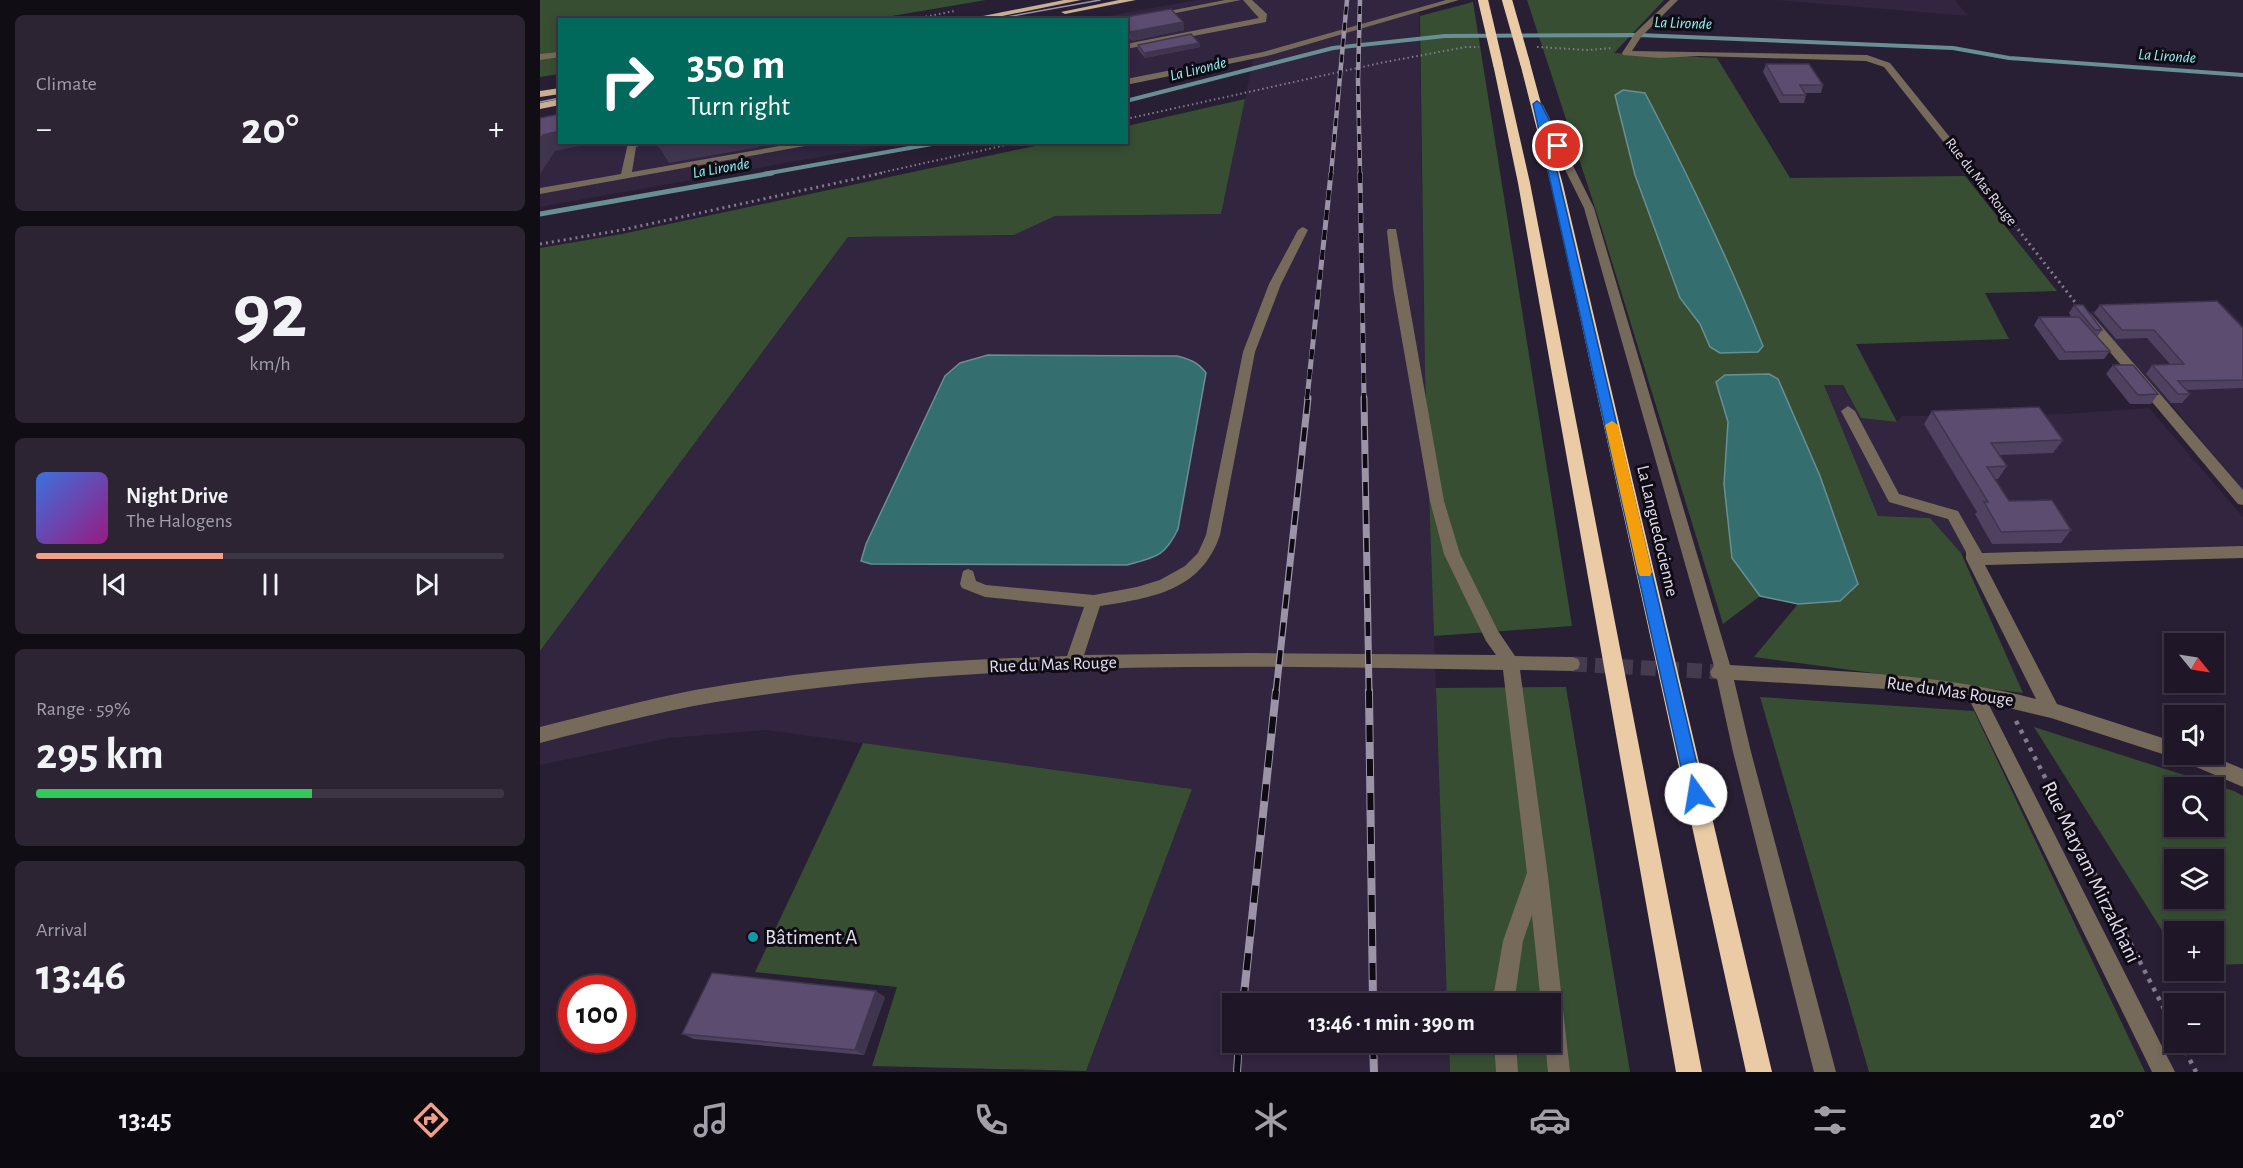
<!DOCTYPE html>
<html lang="en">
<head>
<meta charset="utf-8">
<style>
  body { margin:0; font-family:"Alegreya Sans",sans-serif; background:#2c2433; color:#f1f3f6; height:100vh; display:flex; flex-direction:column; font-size:22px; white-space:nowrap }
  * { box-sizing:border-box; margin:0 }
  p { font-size:20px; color:#a19fa7 }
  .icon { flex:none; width:33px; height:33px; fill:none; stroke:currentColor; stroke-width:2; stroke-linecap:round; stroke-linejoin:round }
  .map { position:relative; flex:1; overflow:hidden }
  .drawer { display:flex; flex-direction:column; gap:15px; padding:15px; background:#110d15; width:540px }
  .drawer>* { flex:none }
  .banner { position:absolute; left:18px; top:18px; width:570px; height:126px; border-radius:0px; box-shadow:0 3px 9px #0003,0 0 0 2px #3c3644; background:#00695c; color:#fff; overflow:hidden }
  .needle { width:39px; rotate:120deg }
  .fabs { position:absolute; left:1624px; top:633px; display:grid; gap:12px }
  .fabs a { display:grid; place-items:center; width:60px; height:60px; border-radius:0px; background:#1f1727; box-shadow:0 3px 9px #0003,0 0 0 2px #3c3644; font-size:30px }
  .speed { position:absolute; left:18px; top:975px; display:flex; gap:12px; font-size:30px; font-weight:700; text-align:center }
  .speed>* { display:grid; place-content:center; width:78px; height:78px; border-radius:50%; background:#1f1727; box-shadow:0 3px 9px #0003,0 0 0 2px #3c3644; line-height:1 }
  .speed .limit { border:9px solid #d22; background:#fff; color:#111 }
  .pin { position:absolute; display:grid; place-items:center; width:51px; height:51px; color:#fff; margin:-26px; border:3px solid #fff; border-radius:50%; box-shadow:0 2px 6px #0007 }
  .me { position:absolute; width:66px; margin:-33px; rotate:347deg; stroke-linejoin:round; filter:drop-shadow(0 0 4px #0008) }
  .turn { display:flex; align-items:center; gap:21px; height:126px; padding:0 30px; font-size:27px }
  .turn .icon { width:78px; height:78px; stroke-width:2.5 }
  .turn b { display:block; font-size:42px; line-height:51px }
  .big { font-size:45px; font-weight:600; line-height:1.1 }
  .drawer .widget { flex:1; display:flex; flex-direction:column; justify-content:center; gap:9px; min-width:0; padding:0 21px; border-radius:9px; background:#2c2433 }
  .drawer .dial { align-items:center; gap:0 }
  .dial b { font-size:78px; line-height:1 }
  .song { display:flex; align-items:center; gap:18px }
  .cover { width:72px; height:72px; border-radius:9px; background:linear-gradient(135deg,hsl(220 70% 55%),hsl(310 70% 35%)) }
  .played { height:6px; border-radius:3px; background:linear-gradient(90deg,#f49e88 40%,#3c3644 40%) }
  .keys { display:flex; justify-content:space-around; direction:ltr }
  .heat { display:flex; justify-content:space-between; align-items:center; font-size:33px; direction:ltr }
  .charge { height:9px; border-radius:4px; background:linear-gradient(90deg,#34c759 59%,#3c3644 0) }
  .trip { position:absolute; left:682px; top:993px; width:339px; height:60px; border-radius:0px; background:#1f1727; box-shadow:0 3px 9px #0003,0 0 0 2px #3c3644; font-weight:600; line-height:60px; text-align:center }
  .menu { display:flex; height:96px; justify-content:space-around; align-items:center; background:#0c0910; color:#a19fa7 }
  .menu .icon { width:42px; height:42px }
  .menu .selected { color:#f49e88 }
  .menu b { font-size:27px; color:#f1f3f6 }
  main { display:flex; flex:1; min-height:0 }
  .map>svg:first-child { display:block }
  .built { fill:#312540 }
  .green { fill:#374e33; fill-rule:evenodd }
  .water { fill:#346e6f; stroke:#688f94; stroke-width:1.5 }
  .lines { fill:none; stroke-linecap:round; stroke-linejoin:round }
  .stream-far1 { stroke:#688f94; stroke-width:4 }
  .stream { stroke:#688f94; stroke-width:5 }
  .minor-tunnel { stroke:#453b4f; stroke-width:15; stroke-dasharray:15 8; stroke-linecap:butt }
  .path-far2 { stroke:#837b8d; stroke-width:2; stroke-dasharray:1.5 3; stroke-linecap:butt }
  .path-far1 { stroke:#837b8d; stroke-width:3; stroke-dasharray:2 4; stroke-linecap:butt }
  .path { stroke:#837b8d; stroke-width:4.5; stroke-dasharray:4 6; stroke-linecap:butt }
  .minor { fill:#766a5b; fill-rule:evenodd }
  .major { fill:#c9b091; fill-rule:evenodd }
  .highway { fill:#eacba6; fill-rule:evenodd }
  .tram { stroke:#9c94a6; stroke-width:1.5 }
  .rail-far3-casing { stroke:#9c94a6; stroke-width:4.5 }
  .rail-far2-casing { stroke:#9c94a6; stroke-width:5 }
  .rail-far1-casing { stroke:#9c94a6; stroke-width:7 }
  .rail-casing { stroke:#9c94a6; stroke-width:8 }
  .rail-far3 { stroke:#0f0b14; stroke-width:3; stroke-dasharray:8; stroke-linecap:butt }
  .rail-far2 { stroke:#0f0b14; stroke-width:4; stroke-dasharray:10; stroke-linecap:butt }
  .rail-far1 { stroke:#0f0b14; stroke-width:4.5; stroke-dasharray:14; stroke-linecap:butt }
  .rail { stroke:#0f0b14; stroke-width:6; stroke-dasharray:17; stroke-linecap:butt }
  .highway-bridge { stroke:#eacba6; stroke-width:10 }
  .wall { fill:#4f4160 }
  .shaded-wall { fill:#40354e }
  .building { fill:#5c4c70; stroke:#40354e; stroke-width:1.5 }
  .route { fill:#1a73e8; stroke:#114b97; stroke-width:1.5 }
  .slow { fill:#f59e0b }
  .culture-dot { fill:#0f9aa8; stroke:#0f0b14; stroke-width:2 }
  .labels { text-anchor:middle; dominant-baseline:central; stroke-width:6; stroke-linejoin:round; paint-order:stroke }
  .far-street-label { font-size:15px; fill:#e2dceb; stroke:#0f0b14 }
  .far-water-label { font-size:16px; font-style:italic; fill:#93f2f4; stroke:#0f0b14 }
  .street-label { font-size:18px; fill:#e2dceb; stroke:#0f0b14 }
  .near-street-label { font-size:21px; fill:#e2dceb; stroke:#0f0b14 }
  .near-poi-label { font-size:21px; fill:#e2dceb; stroke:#0f0b14; text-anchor:start }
</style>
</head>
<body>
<main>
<section class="drawer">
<div class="widget"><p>Climate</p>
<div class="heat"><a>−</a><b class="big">20°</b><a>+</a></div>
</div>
<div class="widget dial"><b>92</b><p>km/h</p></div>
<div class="widget">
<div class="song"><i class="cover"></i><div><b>Night Drive</b><p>The Halogens</p></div></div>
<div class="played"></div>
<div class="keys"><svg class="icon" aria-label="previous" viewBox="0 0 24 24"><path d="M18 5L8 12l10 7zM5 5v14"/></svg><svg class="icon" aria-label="pause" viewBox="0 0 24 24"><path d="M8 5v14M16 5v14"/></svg><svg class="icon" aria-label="next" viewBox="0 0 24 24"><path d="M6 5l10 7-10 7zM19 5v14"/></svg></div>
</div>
<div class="widget"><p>Range · 59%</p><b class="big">295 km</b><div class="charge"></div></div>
<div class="widget"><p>Arrival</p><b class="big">13:46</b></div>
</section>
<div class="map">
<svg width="1703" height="1072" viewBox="0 0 1703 1072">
  <rect width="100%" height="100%" fill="#291f34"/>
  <!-- built -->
  <g class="built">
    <polygon points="657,0 903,0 879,8 885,376 907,1003 693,1004 693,1042 909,1043 910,1072 546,1072 652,789 227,730 129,738 0,765 0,651 308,237 474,235 515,216 681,214 714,55 587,84 586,20 551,19"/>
    <polygon points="1235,0 1415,0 1428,16"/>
    <polygon points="0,121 20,142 358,143 0,207"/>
    <polygon points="1683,304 1703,325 1703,491 1632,405 1620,407 1542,312"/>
    <polygon points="1284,385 1302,385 1321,418 1357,422 1362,416 1525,414 1609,408 1703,517 1703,545 1699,547 1421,553 1390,518 1338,516"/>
  </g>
  <!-- green -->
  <g class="green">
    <polygon points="0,0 446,0 334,19 20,20 19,74 0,77"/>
    <path d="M987,0h137l-50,53 103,5 73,120 175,-2 92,115 -72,2 24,46 -153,5 41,78 -36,-4 -18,-33h-19l54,131 52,2 31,35 62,140 -269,-36 44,-53 42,-3 18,-17 -38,-108 -42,-97 -62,3 12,40 -4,62 8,74 28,38 -37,28 -123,-401zM1083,90l22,3 102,212 16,41 -53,1z"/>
    <polygon points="933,2 1032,626 894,636 885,376 880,16"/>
    <polygon points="705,99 681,214 515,216 474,235 308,237 0,651 0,248 82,234 509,143 586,142 587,126"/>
    <polygon points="1026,687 1090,1072 910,1072 909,1043 1011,1042 1011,1004 907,1003 896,688"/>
    <polygon points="1220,697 1434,711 1605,1072 1329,1072"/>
    <path d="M1494,727l200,64 9,5v168l-29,1v-33h-39v19zM1635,788h39v38h-39zM1635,860h39v38h-39z"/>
    <polygon points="323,743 652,789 546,1071 332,1066 357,987 215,972"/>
  </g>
  <!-- water -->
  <g class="water">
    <path d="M1083,90l22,3c43,82 84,167 118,253l-5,6 -38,1 -10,-6 -10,-23 -20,-26 -45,-123 -20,-80z"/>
    <path d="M448,355l189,1c12,3 21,6 29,17l-28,156c-13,28 -23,28 -51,36l-256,-1 -10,-3 5,-17 79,-168 15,-13z"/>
    <polygon points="1229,374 1238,379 1280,476 1318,584 1300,601 1258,604 1220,596 1192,558 1184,484 1188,422 1176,382 1185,375"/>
  </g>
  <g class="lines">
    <!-- stream-far1 -->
    <g class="stream-far1">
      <polyline points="586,101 793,48 905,36 1098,35 1413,48 1469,58 1703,75"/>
      <polyline points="224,174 403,142"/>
    </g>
    <!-- stream -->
    <polyline class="stream" points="0,214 232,173"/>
    <!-- minor-tunnel -->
    <polyline class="minor-tunnel" points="1032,664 1178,672"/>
    <!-- path-far2 -->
    <g class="path-far2">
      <polyline points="368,20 415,11"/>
      <polyline points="997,47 1048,50 1073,48"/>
      <polyline points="586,119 840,63 926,47 939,47"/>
      <polyline points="335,174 480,142"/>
    </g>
    <!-- path-far1 -->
    <g class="path-far1">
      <polyline points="1441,182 1538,306"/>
      <polyline points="0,244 82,230 342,173"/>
    </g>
    <!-- path -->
    <g class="path">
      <polyline points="1476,721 1635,1030"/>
      <polyline points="1641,1042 1656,1072"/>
    </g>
    <!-- minor -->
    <g class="minor">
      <polygon points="685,0 701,0 586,23 586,20 583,20"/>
      <polygon points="703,0 712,0 727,14 726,22 586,49 586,44 719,18"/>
      <polygon points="906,0 919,0 727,56 586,85 586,79 723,52"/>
      <polygon points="1130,0 1138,0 1101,37 1092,51 1327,55 1350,63 1438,172 1429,174 1344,67 1326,61 1159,56 1120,58 1083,55 1082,53 1095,33"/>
      <polygon points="20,52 20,57 0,60 0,54"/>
      <path d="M998,102l5,3 51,103 136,457c103,6 206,8 306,34l-70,-140v-7l-18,-33 -59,-17 -48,-91 7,-5 7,5 44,83 59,17 24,42 261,-7v12l-258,7 72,139 118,38v12h32l36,15v18l-63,-27 -2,-3 -3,1 -124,-40 -63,-15 187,369h-23l-183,-373 -48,-8 -187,-11 17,72 85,320h-22l-81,-320 -16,-73 -5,-2 -2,-5 4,-6 -130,-458 -51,-103z"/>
      <polygon points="110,142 96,147 92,172 262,142 287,142 0,194 0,188 81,174 88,143"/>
      <path d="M763,227l5,3 -27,54 -26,68 -35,183c-19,56 -68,63 -120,71l-16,49 167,-2 245,2 -10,-14 -42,-87 -14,-53 -37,-213 -6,-57 1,-2h8l48,272 16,53 38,77 17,25 57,1 6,2 2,5 -2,5 -6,2 -52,-1 28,206 22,196h-22l-3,-30h6v-38h-10l-9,-89 -9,26 -9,63h-22l11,-63 24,-68 -24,-203c-262,-5 -527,-10 -787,32 -60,10 -118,26 -176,41v-16c52,-13 103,-27 155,-37 122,-22 248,-30 372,-34l17,-49 -99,-10 -23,-9 -2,-4 3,-13 5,-2 5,2 3,10 10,4 108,10 43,-8 23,-7 25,-14 13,-13 8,-18 37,-183 26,-68 29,-54z"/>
      <polygon points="1547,313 1551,314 1703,490 1703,505 1698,504 1543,320 1543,314"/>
      <polygon points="954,1042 976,1042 978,1072 956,1072"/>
    </g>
    <!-- major -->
    <g class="major">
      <polygon points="524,0 541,0 443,20 423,20"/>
      <polygon points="579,0 596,0 525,14 521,12"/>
      <polygon points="20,88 20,94 0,97 0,91"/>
      <polygon points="20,99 20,105 0,109 0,103"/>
    </g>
    <!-- highway -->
    <g class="highway">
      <polygon points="985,60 990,63 1023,185 1232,1072 1206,1072 1011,185 980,63"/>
      <polygon points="958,61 963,64 990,183 1162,1072 1136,1072 978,183 953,64"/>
    </g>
    <!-- tram -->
    <g class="tram">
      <polyline points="450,20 560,0"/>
      <polyline points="0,102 20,98"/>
    </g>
    <!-- rail-far3 casing -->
    <g class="rail-far3-casing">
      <g id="rail-far3">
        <polyline points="791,174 807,0"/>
        <polyline points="820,174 818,80 820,0"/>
      </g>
    </g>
    <!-- rail-far2 casing -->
    <g class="rail-far2-casing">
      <g id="rail-far2">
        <polyline points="820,173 824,399"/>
        <polyline points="767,399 791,173"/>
      </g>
    </g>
    <!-- rail-far1 casing -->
    <g class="rail-far1-casing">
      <g id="rail-far1">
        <polyline points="824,398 829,692"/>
        <polyline points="736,692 768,398"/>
      </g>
    </g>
    <!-- rail casing -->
    <g class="rail-casing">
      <g id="rail">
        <polyline points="829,691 833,1004"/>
        <polyline points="703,1004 736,691"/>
        <polyline points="833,1042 834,1072"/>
        <polyline points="697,1072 699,1042"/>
      </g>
    </g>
    <!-- rail-far3 -->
    <use href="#rail-far3" class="rail-far3"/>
    <!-- rail-far2 -->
    <use href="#rail-far2" class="rail-far2"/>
    <!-- rail-far1 -->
    <use href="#rail-far1" class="rail-far1"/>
    <!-- rail -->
    <use href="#rail" class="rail"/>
    <!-- highway-bridge -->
    <g class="highway-bridge">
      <polyline points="943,0 958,64"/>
      <polyline points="967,0 985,63"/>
    </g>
  </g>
  <!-- wall -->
  <g class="wall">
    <polygon points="580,18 643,22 644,30 592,41 586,33 586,20 580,20"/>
    <polygon points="659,43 660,47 605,58 598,49 598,45"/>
    <polygon points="1226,64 1283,85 1281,93 1265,93 1266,95 1264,103 1240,103 1223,72"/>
    <polygon points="1534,305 1562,330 1557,337 1570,351 1564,359 1519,360 1494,325 1499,317 1531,317 1529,313"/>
    <polygon points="1560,305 1703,328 1703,388 1646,390 1650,394 1642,403 1631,403 1606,374 1612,365 1630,364 1607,338 1576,339 1554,313"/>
    <polygon points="1573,365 1618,394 1611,404 1590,404 1566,374"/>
    <polygon points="1392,411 1523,440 1513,453 1460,455 1467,466 1458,479 1455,479 1469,501 1531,530 1521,543 1452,544 1435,514 1437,512 1384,424"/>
    <polygon points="345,997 324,1055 154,1039 142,1034"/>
  </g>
  <!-- shaded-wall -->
  <g class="shaded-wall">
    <polygon points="643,22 644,30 592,41 590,32"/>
    <polygon points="659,43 660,47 605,58 604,53"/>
    <polygon points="20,131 20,142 59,142 15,151 0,174 0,139 3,135"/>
    <polygon points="142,142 229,142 219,144 219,147 129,163 119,147"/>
    <polygon points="336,991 345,997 324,1055 315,1050"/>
  </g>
  <!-- building -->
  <g class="building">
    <polygon points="631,9 643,22 590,32 586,27 586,20 580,20 580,18"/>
    <polygon points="651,34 659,43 604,53 598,45"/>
    <polygon points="1226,64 1269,64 1283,85 1260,85 1266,95 1243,95"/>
    <polygon points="20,114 20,131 3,135 0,139 0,118"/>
    <polygon points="119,142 142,142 119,147"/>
    <polygon points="1677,301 1703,328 1703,380 1638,381 1650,394 1638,394 1612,365 1644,364 1614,330 1582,330 1560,305"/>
    <polygon points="1534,305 1543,305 1562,330 1555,330"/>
    <polygon points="1499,317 1539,317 1570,351 1525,352"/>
    <polygon points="1573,365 1593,365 1618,394 1598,395"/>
    <polygon points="1499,407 1523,440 1451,443 1467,466 1447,467 1469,501 1512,500 1531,530 1461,532 1444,502 1448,502 1392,411"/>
    <polygon points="172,973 336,991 315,1050 142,1034"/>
  </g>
  <!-- route -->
  <polygon class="route" points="997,101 1001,104 1022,146 1015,147 1009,137 1164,794 1162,800 1156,802 1150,800 1147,794 993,104"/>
  <!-- slow -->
  <polygon class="slow" points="1072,421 1078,425 1112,572 1110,576 1100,576 1098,572 1065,425"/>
  <!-- markers -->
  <circle class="culture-dot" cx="213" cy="937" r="6"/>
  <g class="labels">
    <!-- far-street labels -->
    <g class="far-street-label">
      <text transform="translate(1441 182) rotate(52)">Rue du Mas Rouge</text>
    </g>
    <!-- far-water labels -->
    <g class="far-water-label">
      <text transform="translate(1143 23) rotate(2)">La Lironde</text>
      <text transform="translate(1627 56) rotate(4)">La Lironde</text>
      <text transform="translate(658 69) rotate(-14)">La Lironde</text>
      <text transform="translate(181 168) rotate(-10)">La Lironde</text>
    </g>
    <!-- street labels -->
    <g class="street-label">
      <text transform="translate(1117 531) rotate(77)">La Languedocienne</text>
      <text transform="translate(513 665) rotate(-2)">Rue du Mas Rouge</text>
      <text transform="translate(1410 692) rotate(8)">Rue du Mas Rouge</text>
    </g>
    <!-- near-street labels -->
    <g class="near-street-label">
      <text transform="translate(1551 872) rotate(64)">Rue Maryam Mirzakhani</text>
    </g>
    <!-- near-poi labels -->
    <g class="near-poi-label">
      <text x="225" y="937">Bâtiment A</text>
    </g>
  </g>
</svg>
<div class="fabs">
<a><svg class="needle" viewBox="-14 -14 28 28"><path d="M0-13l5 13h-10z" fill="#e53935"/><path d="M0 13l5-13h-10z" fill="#a19fa7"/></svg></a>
<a><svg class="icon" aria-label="sound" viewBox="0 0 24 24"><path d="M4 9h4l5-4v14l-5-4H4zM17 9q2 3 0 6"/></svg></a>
<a><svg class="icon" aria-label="search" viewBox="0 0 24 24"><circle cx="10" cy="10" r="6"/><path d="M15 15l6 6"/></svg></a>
<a><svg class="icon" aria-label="layers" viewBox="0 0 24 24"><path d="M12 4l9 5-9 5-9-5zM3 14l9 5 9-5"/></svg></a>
<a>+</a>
<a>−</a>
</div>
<div class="speed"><div class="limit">100</div></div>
<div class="pin" style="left:1018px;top:146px;background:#d93025"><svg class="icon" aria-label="arrive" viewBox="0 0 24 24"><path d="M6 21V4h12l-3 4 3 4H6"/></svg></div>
<svg class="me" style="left:1156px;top:794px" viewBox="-20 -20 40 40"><circle r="19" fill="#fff"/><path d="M0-13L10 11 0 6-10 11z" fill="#1a73e8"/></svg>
<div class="trip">13:46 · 1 min · 390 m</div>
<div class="banner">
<div class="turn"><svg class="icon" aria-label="right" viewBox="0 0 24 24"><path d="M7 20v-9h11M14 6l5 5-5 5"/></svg><div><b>350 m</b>Turn right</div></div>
</div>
</div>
</main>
<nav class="menu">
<b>13:45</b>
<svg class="icon selected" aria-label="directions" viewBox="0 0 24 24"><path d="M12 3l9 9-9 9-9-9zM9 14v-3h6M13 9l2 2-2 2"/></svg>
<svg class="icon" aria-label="music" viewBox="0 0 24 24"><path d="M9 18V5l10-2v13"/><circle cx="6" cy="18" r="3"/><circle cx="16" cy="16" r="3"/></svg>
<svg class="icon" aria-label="phone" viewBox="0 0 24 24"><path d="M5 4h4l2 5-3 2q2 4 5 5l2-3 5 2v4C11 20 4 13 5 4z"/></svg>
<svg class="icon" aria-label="climate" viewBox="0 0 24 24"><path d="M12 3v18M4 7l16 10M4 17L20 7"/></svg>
<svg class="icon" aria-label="car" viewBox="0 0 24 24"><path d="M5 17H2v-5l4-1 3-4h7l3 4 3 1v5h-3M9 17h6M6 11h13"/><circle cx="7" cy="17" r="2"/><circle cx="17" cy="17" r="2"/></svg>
<svg class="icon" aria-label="filters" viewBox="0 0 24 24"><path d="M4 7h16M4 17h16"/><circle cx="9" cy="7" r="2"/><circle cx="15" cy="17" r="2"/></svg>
<b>20°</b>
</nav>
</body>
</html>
